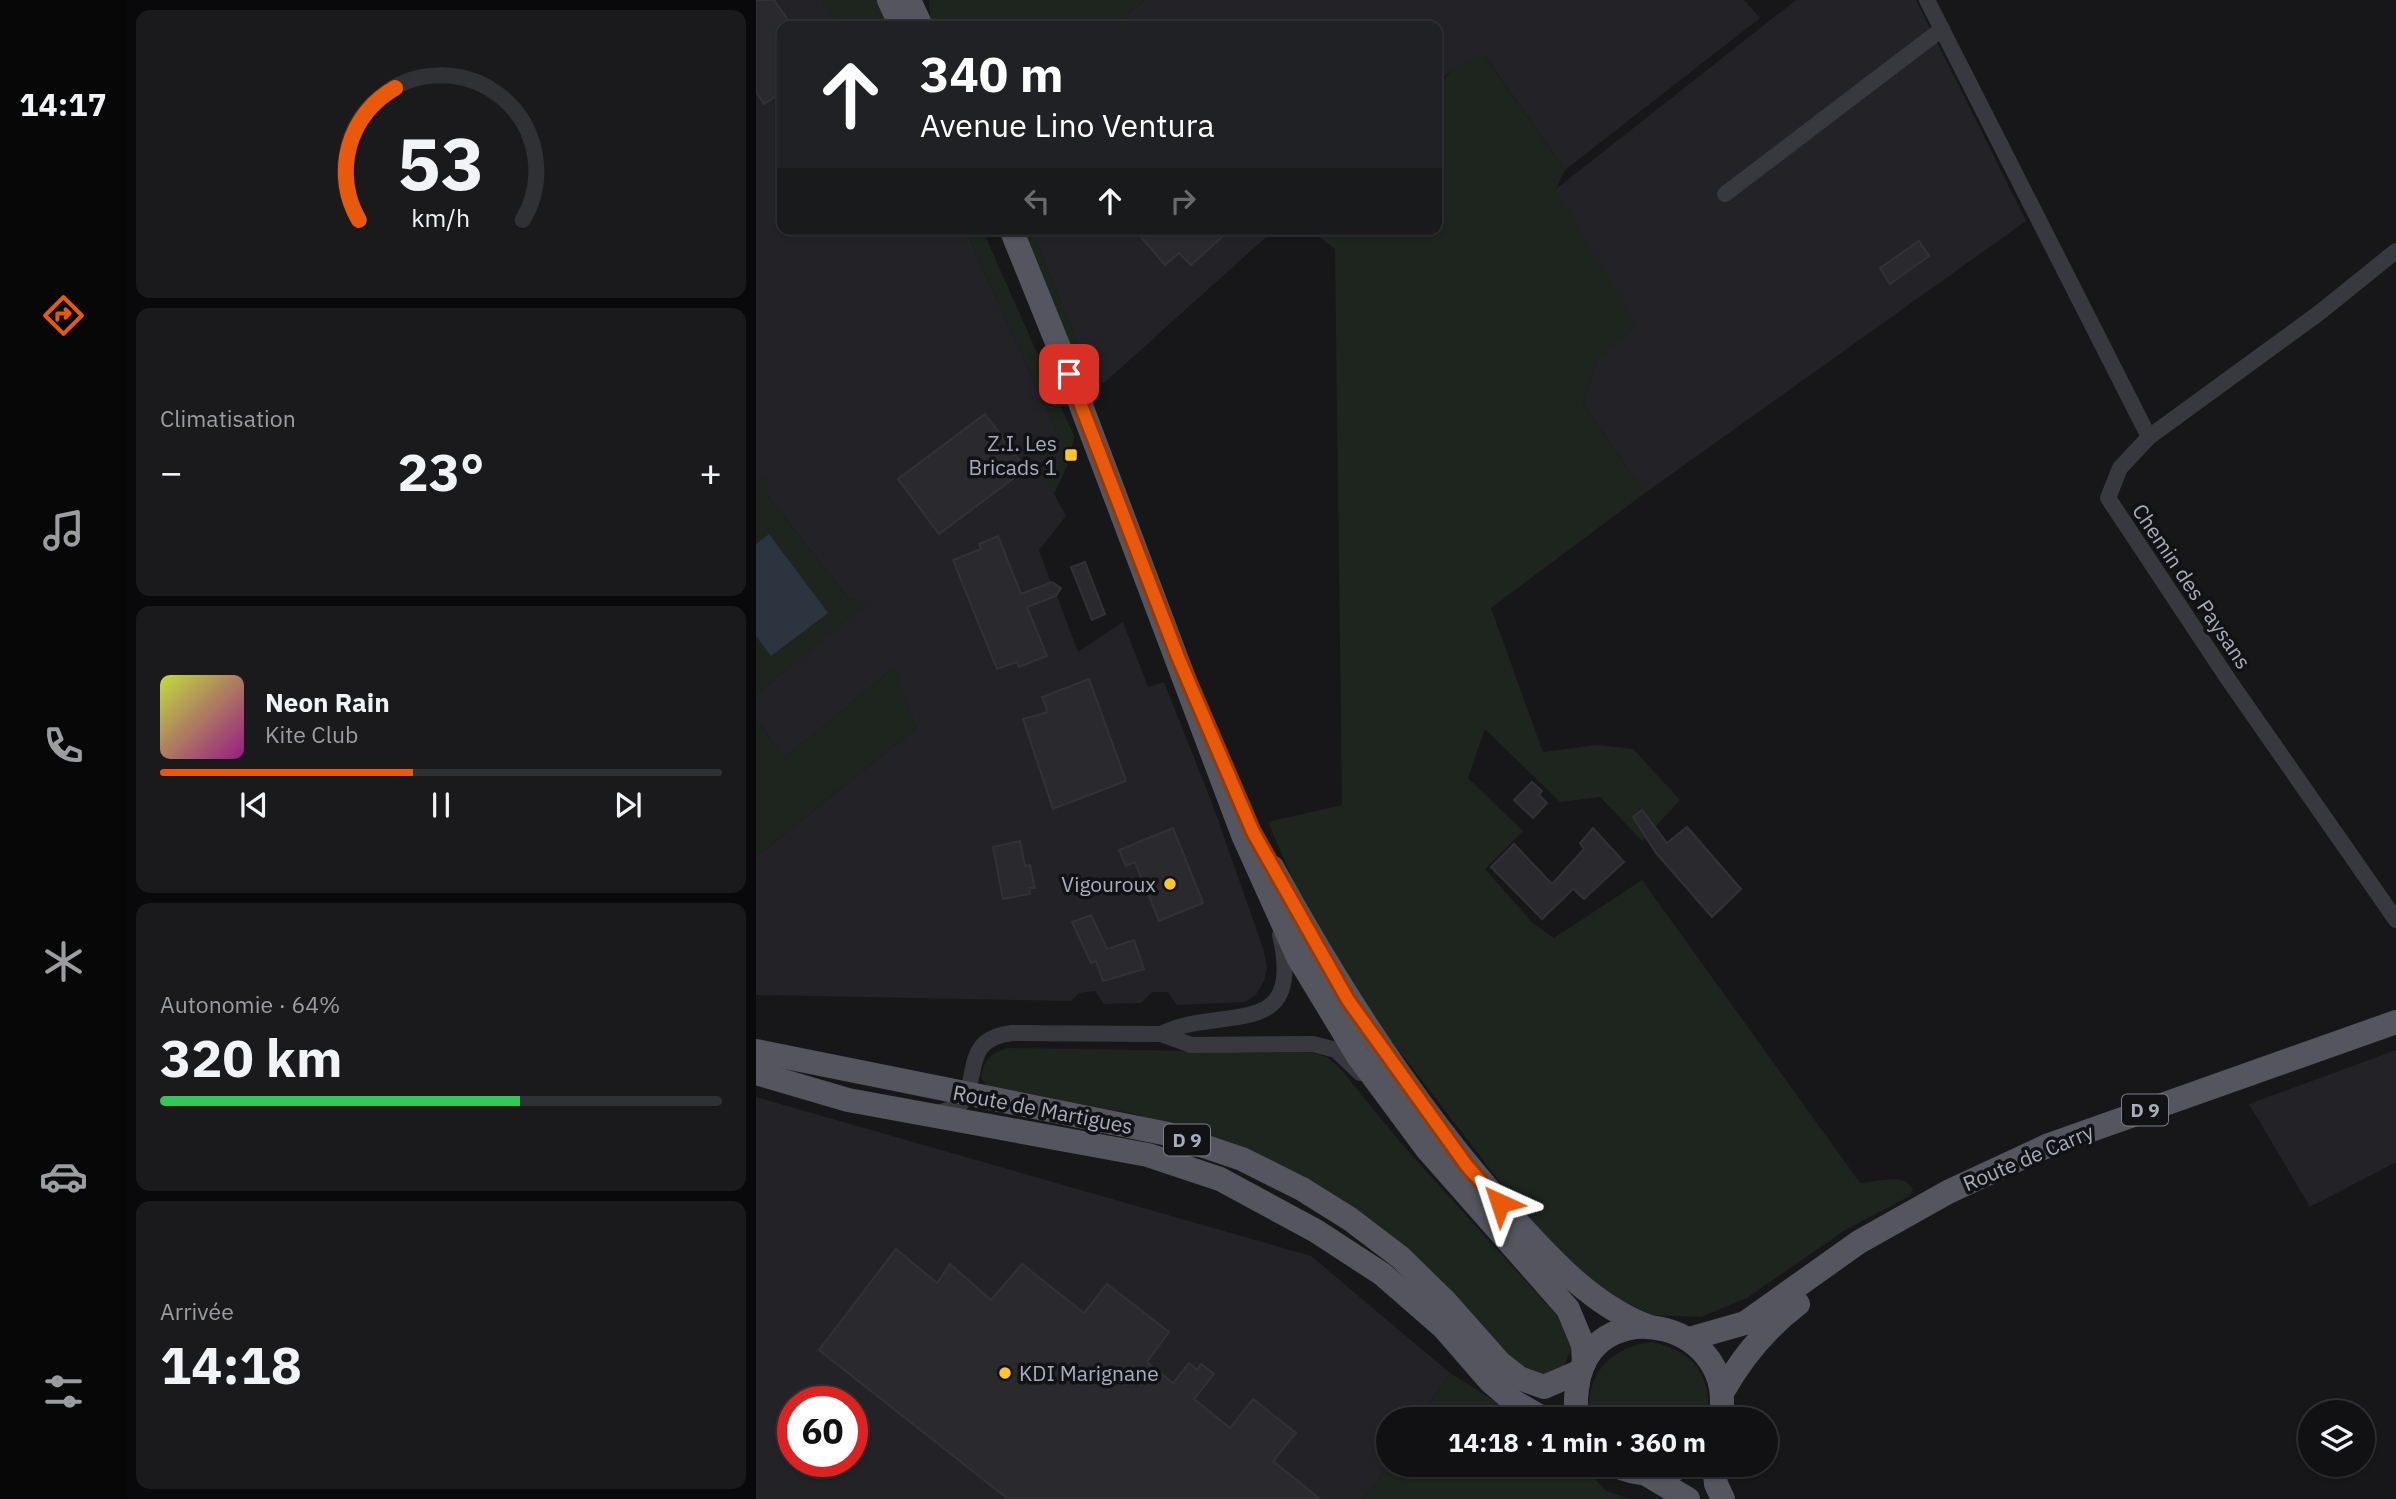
<!DOCTYPE html>
<html lang="fr">
<head>
<meta charset="utf-8">
<style>
  body { margin:0; font-family:"IBM Plex Sans",sans-serif; background:#1a1a1d; color:#f1f3f6; height:100vh; display:flex; flex-direction:column; font-size:26px; white-space:nowrap }
  * { box-sizing:border-box; margin:0 }
  p { font-size:23px; color:#9c9da0 }
  .icon { flex:none; width:38px; height:38px; fill:none; stroke:currentColor; stroke-width:2; stroke-linecap:round; stroke-linejoin:round }
  .map { position:relative; flex:1; overflow:hidden }
  .details { display:flex; flex-direction:column; gap:10px; padding:10px; background:#09090b; width:630px }
  .details>* { flex:none }
  .banner { position:absolute; left:21px; top:21px; width:665px; height:214px; border-radius:14px; box-shadow:0 2px 5px #0004,0 0 0 2px #303134; background:#202124; color:#fff; overflow:hidden }
  .buttons { position:absolute; left:1542px; top:1400px; display:grid; gap:14px }
  .buttons a { display:grid; place-items:center; width:77px; height:77px; border-radius:50%; background:#111114; box-shadow:0 2px 5px #0004,0 0 0 2px #303134; font-size:35px }
  .speed { position:absolute; left:21px; top:1386px; display:flex; gap:14px; font-size:35px; font-weight:700; text-align:center }
  .speed>* { display:grid; place-content:center; width:91px; height:91px; border-radius:50%; background:#111114; box-shadow:0 2px 5px #0004,0 0 0 2px #303134; line-height:1 }
  .speed .limit { border:10px solid #d22; background:#fff; color:#111 }
  .pin { position:absolute; display:grid; place-items:center; width:60px; height:60px; color:#fff; margin:-30px; border-radius:14px; box-shadow:0 4px 10px #0006 }
  .me { position:absolute; width:77px; margin:-38px; rotate:318deg; stroke-linejoin:round; filter:drop-shadow(0 0 5px #0008) }
  .turn { display:flex; align-items:center; gap:24px; height:147px; padding:0 28px; font-size:32px }
  .turn .icon { width:91px; height:91px; stroke-width:2.5 }
  .turn b { display:block; font-size:49px; line-height:60px }
  .lanes { display:flex; align-items:center; height:66px; padding:0 28px; background:#0003; justify-content:center; gap:35px; direction:ltr }
  .lanes .off { opacity:.35 }
  .big { font-size:52px; font-weight:700; line-height:1.1 }
  .details .card { flex:1; display:flex; flex-direction:column; justify-content:center; gap:10px; min-width:0; padding:0 24px; border-radius:14px; background:#1a1a1d }
  .details .dial { align-items:center; gap:0 }
  .dial svg { height:182px; overflow:visible; fill:none; stroke:#303134; stroke-width:7; stroke-linecap:round; text-anchor:middle }
  .dial text { fill:#f1f3f6; stroke:none }
  .song { display:flex; align-items:center; gap:21px }
  .cover { width:84px; height:84px; border-radius:10px; background:linear-gradient(135deg,hsl(70 70% 55%),hsl(310 70% 35%)) }
  .played { height:7px; border-radius:4px; background:linear-gradient(90deg,#ea580c 45%,#303134 45%) }
  .keys { display:flex; justify-content:space-around; direction:ltr }
  .heat { display:flex; justify-content:space-between; align-items:center; font-size:38px; direction:ltr }
  .charge { height:10px; border-radius:5px; background:linear-gradient(90deg,#34c759 64%,#303134 0) }
  .trip { position:absolute; left:620px; top:1407px; width:402px; height:70px; border-radius:35px; background:#111114; box-shadow:0 2px 5px #0004,0 0 0 2px #303134; font-weight:700; line-height:70px; text-align:center }
  main { display:flex; flex:1; min-height:0 }
  .tabs { display:flex; flex-direction:column; width:126px; justify-content:space-around; align-items:center; background:#070708; color:#9c9da0 }
  .tabs .icon { width:49px; height:49px }
  .tabs .selected { color:#ea580c }
  .tabs b { font-size:32px; color:#f1f3f6 }
  .map>svg:first-child { display:block }
  .built { fill:#232327; fill-rule:evenodd }
  .green { fill:#1d251e }
  .water { fill:#2c353f }
  .building { fill:#2a2a2e; stroke:#313136; stroke-width:2 }
  .lines { fill:none; stroke-linecap:round; stroke-linejoin:round }
  .street { stroke:#38383f; stroke-width:16 }
  .primary { stroke:#54555e; stroke-width:24 }
  .route-casing { stroke:#983908; stroke-width:18 }
  .route { stroke:#ea580c; stroke-width:12 }
  .poi-dot { fill:#ffc62a; stroke:#121215; stroke-width:2.5 }
  .labels { text-anchor:middle; dominant-baseline:central; stroke-width:7; stroke-linejoin:round; paint-order:stroke }
  .shield { fill:#121215; stroke:#7b7e89; stroke-width:2 }
  .shield-label { font-size:19px; font-weight:bold; fill:#a8adbb }
  .poi-label { font-size:21px; fill:#a8adbb; stroke:#121215; text-anchor:end }
  .street-label { font-size:21px; fill:#a8adbb; stroke:#121215 }
</style>
</head>
<body>
<main>
<nav class="tabs">
<b>14:17</b>
<svg class="icon selected" aria-label="directions" viewBox="0 0 24 24"><path d="M12 3l9 9-9 9-9-9zM9 14v-3h6M13 9l2 2-2 2"/></svg>
<svg class="icon" aria-label="music" viewBox="0 0 24 24"><path d="M9 18V5l10-2v13"/><circle cx="6" cy="18" r="3"/><circle cx="16" cy="16" r="3"/></svg>
<svg class="icon" aria-label="phone" viewBox="0 0 24 24"><path d="M5 4h4l2 5-3 2q2 4 5 5l2-3 5 2v4C11 20 4 13 5 4z"/></svg>
<svg class="icon" aria-label="climate" viewBox="0 0 24 24"><path d="M12 3v18M4 7l16 10M4 17L20 7"/></svg>
<svg class="icon" aria-label="car" viewBox="0 0 24 24"><path d="M5 17H2v-5l4-1 3-4h7l3 4 3 1v5h-3M9 17h6M6 11h13"/><circle cx="7" cy="17" r="2"/><circle cx="17" cy="17" r="2"/></svg>
<svg class="icon" aria-label="filters" viewBox="0 0 24 24"><path d="M4 7h16M4 17h16"/><circle cx="9" cy="7" r="2"/><circle cx="15" cy="17" r="2"/></svg>
</nav>
<section class="details">
<div class="card dial"><svg viewBox="0 0 100 80">
<path d="M14 69A42 42 0 1 1 86 69"/>
<path d="M14 69A42 42 0 0 1 30 11" stroke="#ea580c"/>
<text x="50" y="56" font-size="32" font-weight="700">53</text>
<text x="50" y="72" font-size="11">km/h</text>
</svg></div>
<div class="card"><p>Climatisation</p>
<div class="heat"><a>−</a><b class="big">23°</b><a>+</a></div>
</div>
<div class="card">
<div class="song"><i class="cover"></i><div><b>Neon Rain</b><p>Kite Club</p></div></div>
<div class="played"></div>
<div class="keys"><svg class="icon" aria-label="previous" viewBox="0 0 24 24"><path d="M18 5L8 12l10 7zM5 5v14"/></svg><svg class="icon" aria-label="pause" viewBox="0 0 24 24"><path d="M8 5v14M16 5v14"/></svg><svg class="icon" aria-label="next" viewBox="0 0 24 24"><path d="M6 5l10 7-10 7zM19 5v14"/></svg></div>
</div>
<div class="card"><p>Autonomie · 64%</p><b class="big">320 km</b><div class="charge"></div></div>
<div class="card"><p>Arrivée</p><b class="big">14:18</b></div>
</section>
<div class="map">
<svg width="1640" height="1499" viewBox="0 0 1640 1499">
  <rect width="100%" height="100%" fill="#17171a"/>
  <!-- built -->
  <g class="built">
    <polygon points="0,0 66,0 84,26 26,26 26,229 209,229 312,457 288,475 310,516 283,550 295,583 303,591 301,596 322,652 367,622 392,687 408,682 456,803 507,948 511,967 508,981 499,996 488,1002 421,1005 412,992 396,992 385,1003 348,1004 339,991 323,993 315,1001 0,995 0,857 160,728 137,668 29,758 0,720 0,695 110,604 91,597 12,496 12,478 0,483"/>
    <polygon points="388,0 988,0 1004,18 809,170 729,56 697,69 681,84 681,26 359,26"/>
    <polygon points="1040,0 1160,0 1270,221 889,493 827,404 841,362 800,189"/>
    <polygon points="275,229 519,229 348,383 335,376"/>
    <polygon points="1640,1050 1640,1162 1554,1207 1493,1104"/>
    <path d="M0,1097l555,159 139,117 -31,46h-31v46l-24,34h-608zM37,1402h59v59h-59z"/>
  </g>
  <!-- green -->
  <g class="green">
    <polygon points="66,0 124,0 136,26 84,26"/>
    <polygon points="173,0 388,0 359,26 175,26"/>
    <path d="M728,55l81,115 -9,19 80,136 -39,37 -14,42 62,89 -154,115 52,144 53,-7 37,4 47,51 -38,41 -42,-44 -40,5 -75,-73 -17,49 55,53 -38,38 48,54 21,15 88,-58 218,303c17,-1 44,-11 53,6l-3,7 -65,34 -98,68 -46,19 -49,-2 -54,-26 -59,-56 -166,-216 -74,-123 -31,-72 74,-17 -7,-556 -26,-20h128v-143l16,-17z"/>
    <polygon points="209,229 226,229 318,436 314,460 298,494 287,475 312,457"/>
    <polygon points="265,229 275,229 335,376 348,383 333,382 322,376"/>
    <polygon points="13,477 12,496 91,597 111,604 0,695 0,483"/>
    <polygon points="138,667 160,728 0,857 0,720 29,758"/>
    <path d="M253,1048l304,5 14,4 12,10 61,75 159,176 8,13 5,16 -10,24 -12,5 -28,-7 -96,-103 -253,-141 -43,-12 -140,-24 -9,-11c3,-19 10,-26 28,-30z"/>
    <path d="M896,1342c44,10 59,33 56,77h-118c-6,-44 19,-72 62,-77z"/>
    <polygon points="694,1373 767,1419 663,1419"/>
    <polygon points="632,1465 826,1465 850,1491 874,1499 608,1499"/>
  </g>
  <!-- water -->
  <polygon class="water" points="13,534 72,613 15,656 0,636 0,544"/>
  <!-- building -->
  <g class="building">
    <polygon points="0,0 18,0 36,26 26,26 26,92 8,104 0,92"/>
    <polygon points="378,229 475,229 435,265 423,253 409,265"/>
    <polygon points="1163,241 1173,256 1134,284 1124,268"/>
    <polygon points="229,414 270,469 183,534 142,479"/>
    <polygon points="242,536 265,594 296,582 305,588 300,596 271,607 291,656 263,667 261,662 241,669 197,560 225,549 223,544"/>
    <polygon points="329,562 349,614 336,620 315,567"/>
    <polygon points="333,679 370,781 297,809 267,719 292,712 286,697"/>
    <polygon points="776,782 786,791 783,795 791,803 777,818 758,800"/>
    <polygon points="886,810 911,843 931,827 985,889 956,917 900,853 877,817"/>
    <polygon points="417,828 447,903 403,921 379,862 370,866 363,850"/>
    <polygon points="837,828 868,862 828,899 817,889 786,919 735,867 758,844 796,884 828,849 824,843"/>
    <polygon points="264,841 269,866 274,865 279,888 273,888 274,894 247,899 237,847"/>
    <polygon points="335,915 351,949 378,940 388,969 347,981 340,961 335,963 316,922"/>
    <polygon points="140,1249 181,1283 194,1264 235,1300 266,1264 328,1313 351,1284 413,1332 391,1362 417,1383 433,1363 441,1370 445,1364 458,1374 438,1399 474,1428 497,1399 540,1433 517,1461 564,1499 252,1499 63,1350"/>
  </g>
  <g class="lines">
    <!-- street -->
    <g class="street">
      <polyline points="1171,0 1393,437 1364,468 1352,498 1472,679 1640,920"/>
      <polyline points="969,194 1186,29"/>
      <polyline points="1393,437 1563,313 1640,251"/>
      <path d="M405,1034c58,-30 145,10 119,-99"/>
      <path d="M182,1113l21,-7 5,-6c15,-29 0,-61 48,-67l149,1 30,11 122,-1 23,6 24,23"/>
    </g>
    <!-- primary -->
    <g class="primary">
      <polyline points="133,0 145,26"/>
      <polyline points="153,0 165,26"/>
      <polyline points="255,229 306,355 487,835 542,957 602,1056 671,1149 812,1309 827,1345 828,1364"/>
      <path d="M516,867c67,123 143,241 237,346 40,44 81,91 138,113"/>
      <polyline points="0,1051 412,1134 486,1159 546,1189 594,1219 644,1257 689,1301 744,1363 763,1378 788,1387 825,1371"/>
      <polyline points="0,1073 92,1100 392,1155 464,1179 560,1231 626,1274 688,1328 735,1382 757,1401 788,1419"/>
      <polyline points="933,1339 989,1323 1103,1242 1192,1192 1293,1145 1640,1022"/>
      <path d="M966,1393c20,-36 43,-64 76,-89"/>
      <path d="M822,1419c-4,-14 -2,-28 1,-42 22,-87 161,-53 141,42"/>
      <path d="M858,1465c23,11 47,11 71,0"/>
      <polyline points="958,1465 960,1484 967,1499"/>
      <polyline points="890,1474 932,1499"/>
    </g>
  </g>
  <g class="lines">
    <!-- route casing -->
    <g class="route-casing">
      <polyline id="route" points="313,374 422,657 497,832 592,1000 711,1166 744,1203"/>
    </g>
    <!-- route -->
    <use href="#route" class="route"/>
  </g>
  <!-- markers -->
  <g class="poi-dot">
    <rect x="308" y="448" width="14" height="14" rx="3.5"/>
    <circle cx="414" cy="884" r="7"/>
    <circle cx="249" cy="1373" r="7"/>
  </g>
  <g class="labels">
    <!-- shield labels -->
    <g class="shield">
      <rect x="1366" y="1094.5" width="46" height="31" rx="5"/>
      <rect x="408" y="1124.5" width="46" height="31" rx="5"/>
    </g>
    <g class="shield-label">
      <text x="1389" y="1110">D 9</text>
      <text x="431" y="1140">D 9</text>
    </g>
    <!-- poi labels -->
    <g class="poi-label">
      <text x="301" y="443">Z.I. Les<tspan x="301" dy="24">Bricads 1</tspan></text>
      <text x="400" y="884">Vigouroux</text>
      <text x="263" y="1373" text-anchor="start">KDI Marignane</text>
    </g>
    <!-- street labels -->
    <g class="street-label">
      <text transform="translate(1436 586) rotate(56)">Chemin des Paysans</text>
      <text transform="translate(287 1109) rotate(11)">Route de Martigues</text>
      <text transform="translate(1272 1157) rotate(-23)">Route de Carry</text>
    </g>
  </g>
</svg>
<div class="buttons">
<a><svg class="icon" aria-label="layers" viewBox="0 0 24 24"><path d="M12 4l9 5-9 5-9-5zM3 14l9 5 9-5"/></svg></a>
</div>
<div class="speed"><div class="limit">60</div></div>
<div class="pin" style="left:313px;top:374px;background:#d93025"><svg class="icon" aria-label="arrive" viewBox="0 0 24 24"><path d="M6 21V4h12l-3 4 3 4H6"/></svg></div>
<svg class="me" style="left:744px;top:1203px" viewBox="-20 -20 40 40"><path d="M0-17L14 15 0 8-14 15z" fill="#ea580c" stroke="#fff" stroke-width="4"/></svg>
<div class="trip">14:18 · 1 min · 360 m</div>
<div class="banner">
<div class="turn"><svg class="icon" aria-label="ahead" viewBox="0 0 24 24"><path d="M12 20V5M6 11l6-6 6 6"/></svg><div><b>340 m</b>Avenue Lino Ventura</div></div>
<div class="lanes"><svg class="icon off" aria-label="left" viewBox="0 0 24 24"><path d="M17 20v-9H6M10 6l-5 5 5 5"/></svg><svg class="icon" aria-label="ahead" viewBox="0 0 24 24"><path d="M12 20V5M6 11l6-6 6 6"/></svg><svg class="icon off" aria-label="right" viewBox="0 0 24 24"><path d="M7 20v-9h11M14 6l5 5-5 5"/></svg></div>
</div>
</div>
</main>
</body>
</html>
